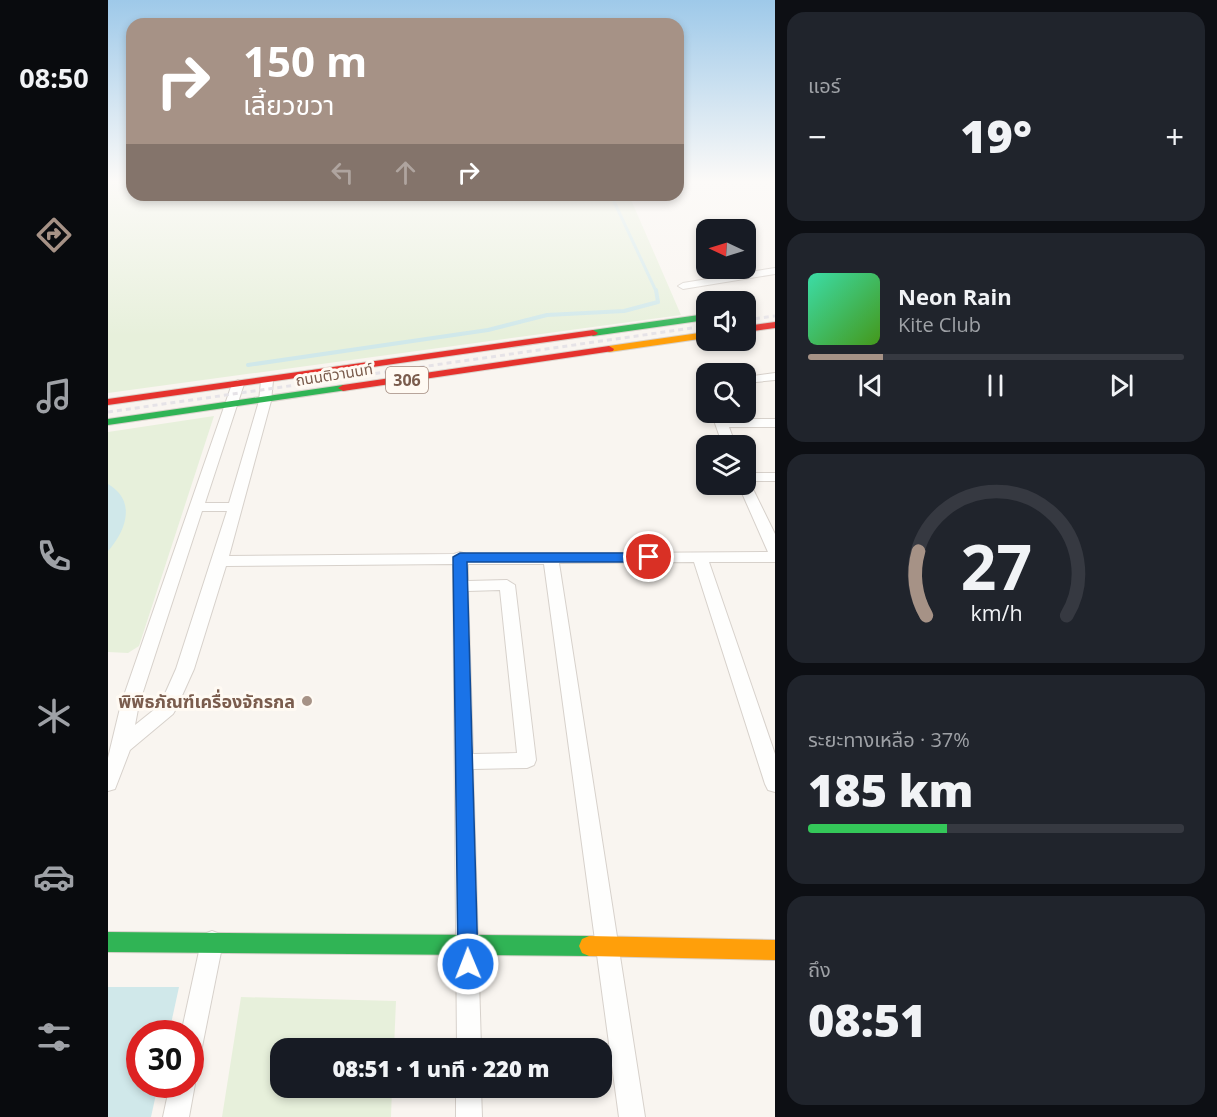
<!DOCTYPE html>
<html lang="th">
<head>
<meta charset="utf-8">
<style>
  body { margin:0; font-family:"Open Sans","Noto Sans Thai",sans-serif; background:#20242c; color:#f1f3f6; height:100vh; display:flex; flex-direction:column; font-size:22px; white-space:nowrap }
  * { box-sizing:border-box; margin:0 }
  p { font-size:20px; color:#9ea1a6 }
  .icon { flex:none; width:33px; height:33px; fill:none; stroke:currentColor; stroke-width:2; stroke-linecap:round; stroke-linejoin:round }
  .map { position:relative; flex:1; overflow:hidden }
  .details { display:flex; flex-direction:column; gap:12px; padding:12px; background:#0d0f14; width:442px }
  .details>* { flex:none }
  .top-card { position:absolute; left:18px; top:18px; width:558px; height:183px; border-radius:18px; box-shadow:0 3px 9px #0003; background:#a69286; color:#fff; overflow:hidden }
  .needle { width:39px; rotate:274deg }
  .tools { position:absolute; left:588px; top:219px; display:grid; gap:12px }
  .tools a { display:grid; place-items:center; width:60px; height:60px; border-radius:12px; background:#171b24; box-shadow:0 3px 9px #0003; font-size:30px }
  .speed { position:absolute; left:18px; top:1020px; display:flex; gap:12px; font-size:30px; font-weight:700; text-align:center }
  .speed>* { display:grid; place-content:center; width:78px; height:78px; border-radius:50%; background:#171b24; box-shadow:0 3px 9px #0003; line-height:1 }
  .speed .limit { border:9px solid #d22; background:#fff; color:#111 }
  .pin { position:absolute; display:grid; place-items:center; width:51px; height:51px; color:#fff; margin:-26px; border:3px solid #fff; border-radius:50%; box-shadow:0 2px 6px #0007 }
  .me { position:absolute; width:66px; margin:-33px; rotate:359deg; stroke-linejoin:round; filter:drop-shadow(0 0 4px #0008) }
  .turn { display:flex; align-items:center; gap:21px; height:126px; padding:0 18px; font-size:27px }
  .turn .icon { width:78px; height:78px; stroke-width:2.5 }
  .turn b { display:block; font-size:42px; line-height:51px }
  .lanes { display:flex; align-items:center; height:57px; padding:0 18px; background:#0003; justify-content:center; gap:30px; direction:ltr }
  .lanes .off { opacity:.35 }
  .big { font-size:45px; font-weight:800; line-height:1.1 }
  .details .widget { flex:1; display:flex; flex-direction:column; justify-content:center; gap:9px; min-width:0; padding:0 21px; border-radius:18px; background:#20242c }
  .details .dial { align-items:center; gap:0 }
  .dial svg { height:156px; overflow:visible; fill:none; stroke:#363941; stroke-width:7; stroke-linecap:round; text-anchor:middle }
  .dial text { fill:#f1f3f6; stroke:none }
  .song { display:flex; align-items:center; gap:18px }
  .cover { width:72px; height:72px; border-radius:9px; background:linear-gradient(135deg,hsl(160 70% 55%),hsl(100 70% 35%)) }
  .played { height:6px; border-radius:3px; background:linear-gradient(90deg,#a69286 20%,#363941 20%) }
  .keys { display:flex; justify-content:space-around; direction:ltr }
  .heat { display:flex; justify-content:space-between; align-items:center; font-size:33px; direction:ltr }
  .charge { height:9px; border-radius:4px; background:linear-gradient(90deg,#34c759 37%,#363941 0) }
  .trip { position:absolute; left:162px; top:1038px; width:342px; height:60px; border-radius:18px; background:#171b24; box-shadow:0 3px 9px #0003; font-weight:800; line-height:60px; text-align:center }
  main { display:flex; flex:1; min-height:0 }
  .tab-bar { display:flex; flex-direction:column; width:108px; justify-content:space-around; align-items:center; background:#090b0e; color:#9ea1a6 }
  .tab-bar .icon { width:42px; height:42px }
  .tab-bar .on { color:#a69286 }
  .tab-bar b { font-size:27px; color:#f1f3f6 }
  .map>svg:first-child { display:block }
  .green { fill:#e7f0db }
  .water { fill:#d0e8ea }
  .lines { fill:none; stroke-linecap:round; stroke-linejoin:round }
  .stream-far1 { stroke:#d0e8ea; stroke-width:3 }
  .stream { stroke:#d0e8ea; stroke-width:4 }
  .street-casing { stroke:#d7d1cb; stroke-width:2 }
  .fast-casing { stroke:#d9d2cb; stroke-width:2 }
  .slow-casing { stroke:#d9d2cb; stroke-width:2 }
  .jam-casing { stroke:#d9d2cb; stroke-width:2 }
  .street { fill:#fefefd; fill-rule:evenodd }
  .fast { fill:#30b455; fill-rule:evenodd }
  .slow { fill:#ff9f0a; fill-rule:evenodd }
  .jam { fill:#e5322d; fill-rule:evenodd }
  .rail { stroke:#e6e3e7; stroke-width:3; stroke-dasharray:5 4; stroke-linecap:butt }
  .route { fill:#1a73e8; stroke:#114b97; stroke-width:1.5 }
  .poi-dot { fill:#a69286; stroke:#fffaf3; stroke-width:2 }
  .labels { text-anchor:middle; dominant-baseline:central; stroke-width:6; stroke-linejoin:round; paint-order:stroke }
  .far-street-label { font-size:15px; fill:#7a5c4d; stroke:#fffaf3 }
  .shield { fill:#fffaf3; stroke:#a28b7f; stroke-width:1.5 }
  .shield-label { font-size:16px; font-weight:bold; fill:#7a5c4d }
  .poi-label { font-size:18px; font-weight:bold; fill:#7a5c4d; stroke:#fffaf3; text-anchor:end }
</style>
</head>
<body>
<main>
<nav class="tab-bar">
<b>08:50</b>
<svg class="icon on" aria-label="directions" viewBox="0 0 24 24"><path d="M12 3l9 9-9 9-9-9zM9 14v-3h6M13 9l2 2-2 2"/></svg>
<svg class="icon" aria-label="music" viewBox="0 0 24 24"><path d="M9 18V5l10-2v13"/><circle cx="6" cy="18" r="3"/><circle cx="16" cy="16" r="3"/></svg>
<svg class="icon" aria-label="phone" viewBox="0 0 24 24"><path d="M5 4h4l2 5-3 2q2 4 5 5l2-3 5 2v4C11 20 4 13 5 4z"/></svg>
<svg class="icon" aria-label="climate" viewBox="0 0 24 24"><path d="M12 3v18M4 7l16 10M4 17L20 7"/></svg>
<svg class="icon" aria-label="car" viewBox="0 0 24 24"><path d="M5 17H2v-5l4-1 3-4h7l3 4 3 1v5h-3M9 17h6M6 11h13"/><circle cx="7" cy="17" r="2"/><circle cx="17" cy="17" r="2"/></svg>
<svg class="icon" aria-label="filters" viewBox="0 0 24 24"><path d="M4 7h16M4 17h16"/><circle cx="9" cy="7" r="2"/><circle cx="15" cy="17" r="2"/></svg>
</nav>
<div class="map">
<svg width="667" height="1117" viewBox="0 0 667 1117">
  <rect width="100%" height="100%" fill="#f9f5f0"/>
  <!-- green -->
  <g class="green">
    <polygon points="0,180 24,180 24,195 521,195 573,315 0,393"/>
    <polygon points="106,416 31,646 20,653 0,652 0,432"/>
    <polygon points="133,997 288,1001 286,1048 172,1048 172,1088 284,1088 283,1117 114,1117"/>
  </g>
  <!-- water -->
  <g class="water">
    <path d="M0,484c29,17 18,47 0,67z"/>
    <polygon points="0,987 71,987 61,1033 32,1034 32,1084 50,1085 43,1117 0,1117"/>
  </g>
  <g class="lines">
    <!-- stream-far1 -->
    <polyline class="stream-far1" points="503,195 548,291"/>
    <!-- stream -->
    <polyline class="stream" points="140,365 380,330 439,315 516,311 550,302 548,290"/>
    <!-- street casing -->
    <g class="street-casing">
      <g id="street">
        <polygon points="662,180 667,180 667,182 663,182"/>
        <polygon points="667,268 667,274 575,289 570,286 575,283"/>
        <polygon points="667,373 667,380 638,383 638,377"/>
        <path d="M159,378l6,3 -2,20 -42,155 225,-2 6,-2 6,2 302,-2 -30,-68h8v-11h29v8h-26l26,53v28h-66l66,192v38l-7,-2 -3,-6 -71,-222 -135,1 86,554h-26l-75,-553h-76v17l39,-1 8,5 21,175 -2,5 -7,3 -54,1 8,279h-24l-4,-484 -227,2 -32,103 -18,40 -3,5 -43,36 -15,39 -7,2v-33l13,-54 111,-320 6,-4 6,4 -39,119h24l30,-102 2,-20zM94,511h25l-51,158 -16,36 -25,20 4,-21zM392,590l17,163 -44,1 -5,-163z"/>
        <polygon points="603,412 615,412 618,419 667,419 667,427 621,427 628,446 615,446"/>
        <polygon points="104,931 112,934 115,942 94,1047 91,1056 82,1059 82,1034 73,1034 93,942 96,934"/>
        <polygon points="82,1075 87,1084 81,1117 55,1117 62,1084 82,1084"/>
        <polygon points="348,1088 373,1088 374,1117 348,1117"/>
      </g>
    </g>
    <!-- fast casing -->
    <g class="fast-casing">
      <g id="fast">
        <polygon points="598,314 598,320 485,336 480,333 485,330"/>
        <polygon points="235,385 239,386 239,390 0,425 0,419"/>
        <polygon points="0,932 481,936 488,939 491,946 488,953 481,956 0,952"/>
      </g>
    </g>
    <!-- slow casing -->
    <g class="slow-casing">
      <g id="slow">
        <polygon points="598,332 598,338 501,352 496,349 501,346"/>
        <polygon points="481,936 667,940 667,960 481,956 474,953 471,946 474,939"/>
      </g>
    </g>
    <!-- jam casing -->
    <g class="jam-casing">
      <g id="jam">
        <polygon points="667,322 667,328 638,332 638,326"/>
        <polygon points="485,330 490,333 488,335 0,405 0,399"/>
        <polygon points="501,346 506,349 505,351 235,391 230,388 235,385"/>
      </g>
    </g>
    <!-- street -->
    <use href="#street" class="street"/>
    <!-- fast -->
    <use href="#fast" class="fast"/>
    <!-- slow -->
    <use href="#slow" class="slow"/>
    <!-- jam -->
    <use href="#jam" class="jam"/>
    <!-- rail -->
    <g class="rail">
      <polyline points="638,320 667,316"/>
      <polyline points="0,412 598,326"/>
    </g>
  </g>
  <!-- sky -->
  <linearGradient id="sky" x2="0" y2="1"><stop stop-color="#9ec9e9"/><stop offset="0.54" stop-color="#fcfaf8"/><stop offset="1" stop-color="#fcfaf8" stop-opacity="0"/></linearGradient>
  <rect width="667" height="336" fill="url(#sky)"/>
  <!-- route -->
  <polygon class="route" points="352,553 541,553 548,557 541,562 359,562 370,964 367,971 360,974 353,971 350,964 345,557"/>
  <!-- markers -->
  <circle class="poi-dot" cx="199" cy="701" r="6"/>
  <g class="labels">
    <!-- far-street labels -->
    <g class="far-street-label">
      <text transform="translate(226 374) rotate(-9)">ถนนติวานนท์</text>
    </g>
    <!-- shield labels -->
    <rect class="shield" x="278" y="367" width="42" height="26" rx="4.5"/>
    <g class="shield-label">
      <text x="299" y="380">306</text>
    </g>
    <!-- poi labels -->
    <g class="poi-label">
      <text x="187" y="701">พิพิธภัณฑ์เครื่องจักรกล</text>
    </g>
  </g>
</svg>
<div class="tools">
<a><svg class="needle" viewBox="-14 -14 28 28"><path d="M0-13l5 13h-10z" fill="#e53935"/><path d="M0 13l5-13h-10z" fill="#9ea1a6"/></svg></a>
<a><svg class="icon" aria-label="sound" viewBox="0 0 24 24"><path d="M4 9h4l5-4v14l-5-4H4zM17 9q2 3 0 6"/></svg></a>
<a><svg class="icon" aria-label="search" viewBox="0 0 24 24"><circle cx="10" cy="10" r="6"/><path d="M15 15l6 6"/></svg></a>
<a><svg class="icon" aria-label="layers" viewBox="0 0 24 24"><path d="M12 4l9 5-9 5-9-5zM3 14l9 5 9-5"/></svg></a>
</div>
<div class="speed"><div class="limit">30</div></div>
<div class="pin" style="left:541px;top:557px;background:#d93025"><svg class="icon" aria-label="arrive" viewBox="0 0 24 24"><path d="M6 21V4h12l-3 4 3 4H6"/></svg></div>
<svg class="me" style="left:360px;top:964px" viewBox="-20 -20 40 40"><circle r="17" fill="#1a73e8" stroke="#fff" stroke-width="3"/><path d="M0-11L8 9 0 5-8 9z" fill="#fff"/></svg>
<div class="trip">08:51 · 1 นาที · 220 m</div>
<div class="top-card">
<div class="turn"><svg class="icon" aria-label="right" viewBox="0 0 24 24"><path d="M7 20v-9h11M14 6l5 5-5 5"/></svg><div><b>150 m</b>เลี้ยวขวา</div></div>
<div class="lanes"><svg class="icon off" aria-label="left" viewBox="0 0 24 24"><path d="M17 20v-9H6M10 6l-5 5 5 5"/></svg><svg class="icon off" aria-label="ahead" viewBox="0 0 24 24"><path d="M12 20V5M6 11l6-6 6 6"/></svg><svg class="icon" aria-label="right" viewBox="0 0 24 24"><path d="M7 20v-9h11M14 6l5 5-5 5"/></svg></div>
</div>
</div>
<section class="details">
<div class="widget"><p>แอร์</p>
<div class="heat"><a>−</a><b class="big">19°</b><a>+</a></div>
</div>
<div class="widget">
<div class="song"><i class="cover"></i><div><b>Neon Rain</b><p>Kite Club</p></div></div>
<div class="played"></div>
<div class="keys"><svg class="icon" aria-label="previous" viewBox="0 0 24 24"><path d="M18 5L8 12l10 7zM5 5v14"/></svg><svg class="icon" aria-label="pause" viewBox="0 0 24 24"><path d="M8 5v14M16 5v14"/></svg><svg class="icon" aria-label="next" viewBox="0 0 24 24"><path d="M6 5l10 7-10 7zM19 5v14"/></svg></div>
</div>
<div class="widget dial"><svg viewBox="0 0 100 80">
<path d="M14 69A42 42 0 1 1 86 69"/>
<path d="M14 69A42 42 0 0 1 10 36" stroke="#a69286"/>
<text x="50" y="56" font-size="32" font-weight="700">27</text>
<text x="50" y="72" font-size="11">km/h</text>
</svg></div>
<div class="widget"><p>ระยะทางเหลือ · 37%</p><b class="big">185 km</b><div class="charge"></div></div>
<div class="widget"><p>ถึง</p><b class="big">08:51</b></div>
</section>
</main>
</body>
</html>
